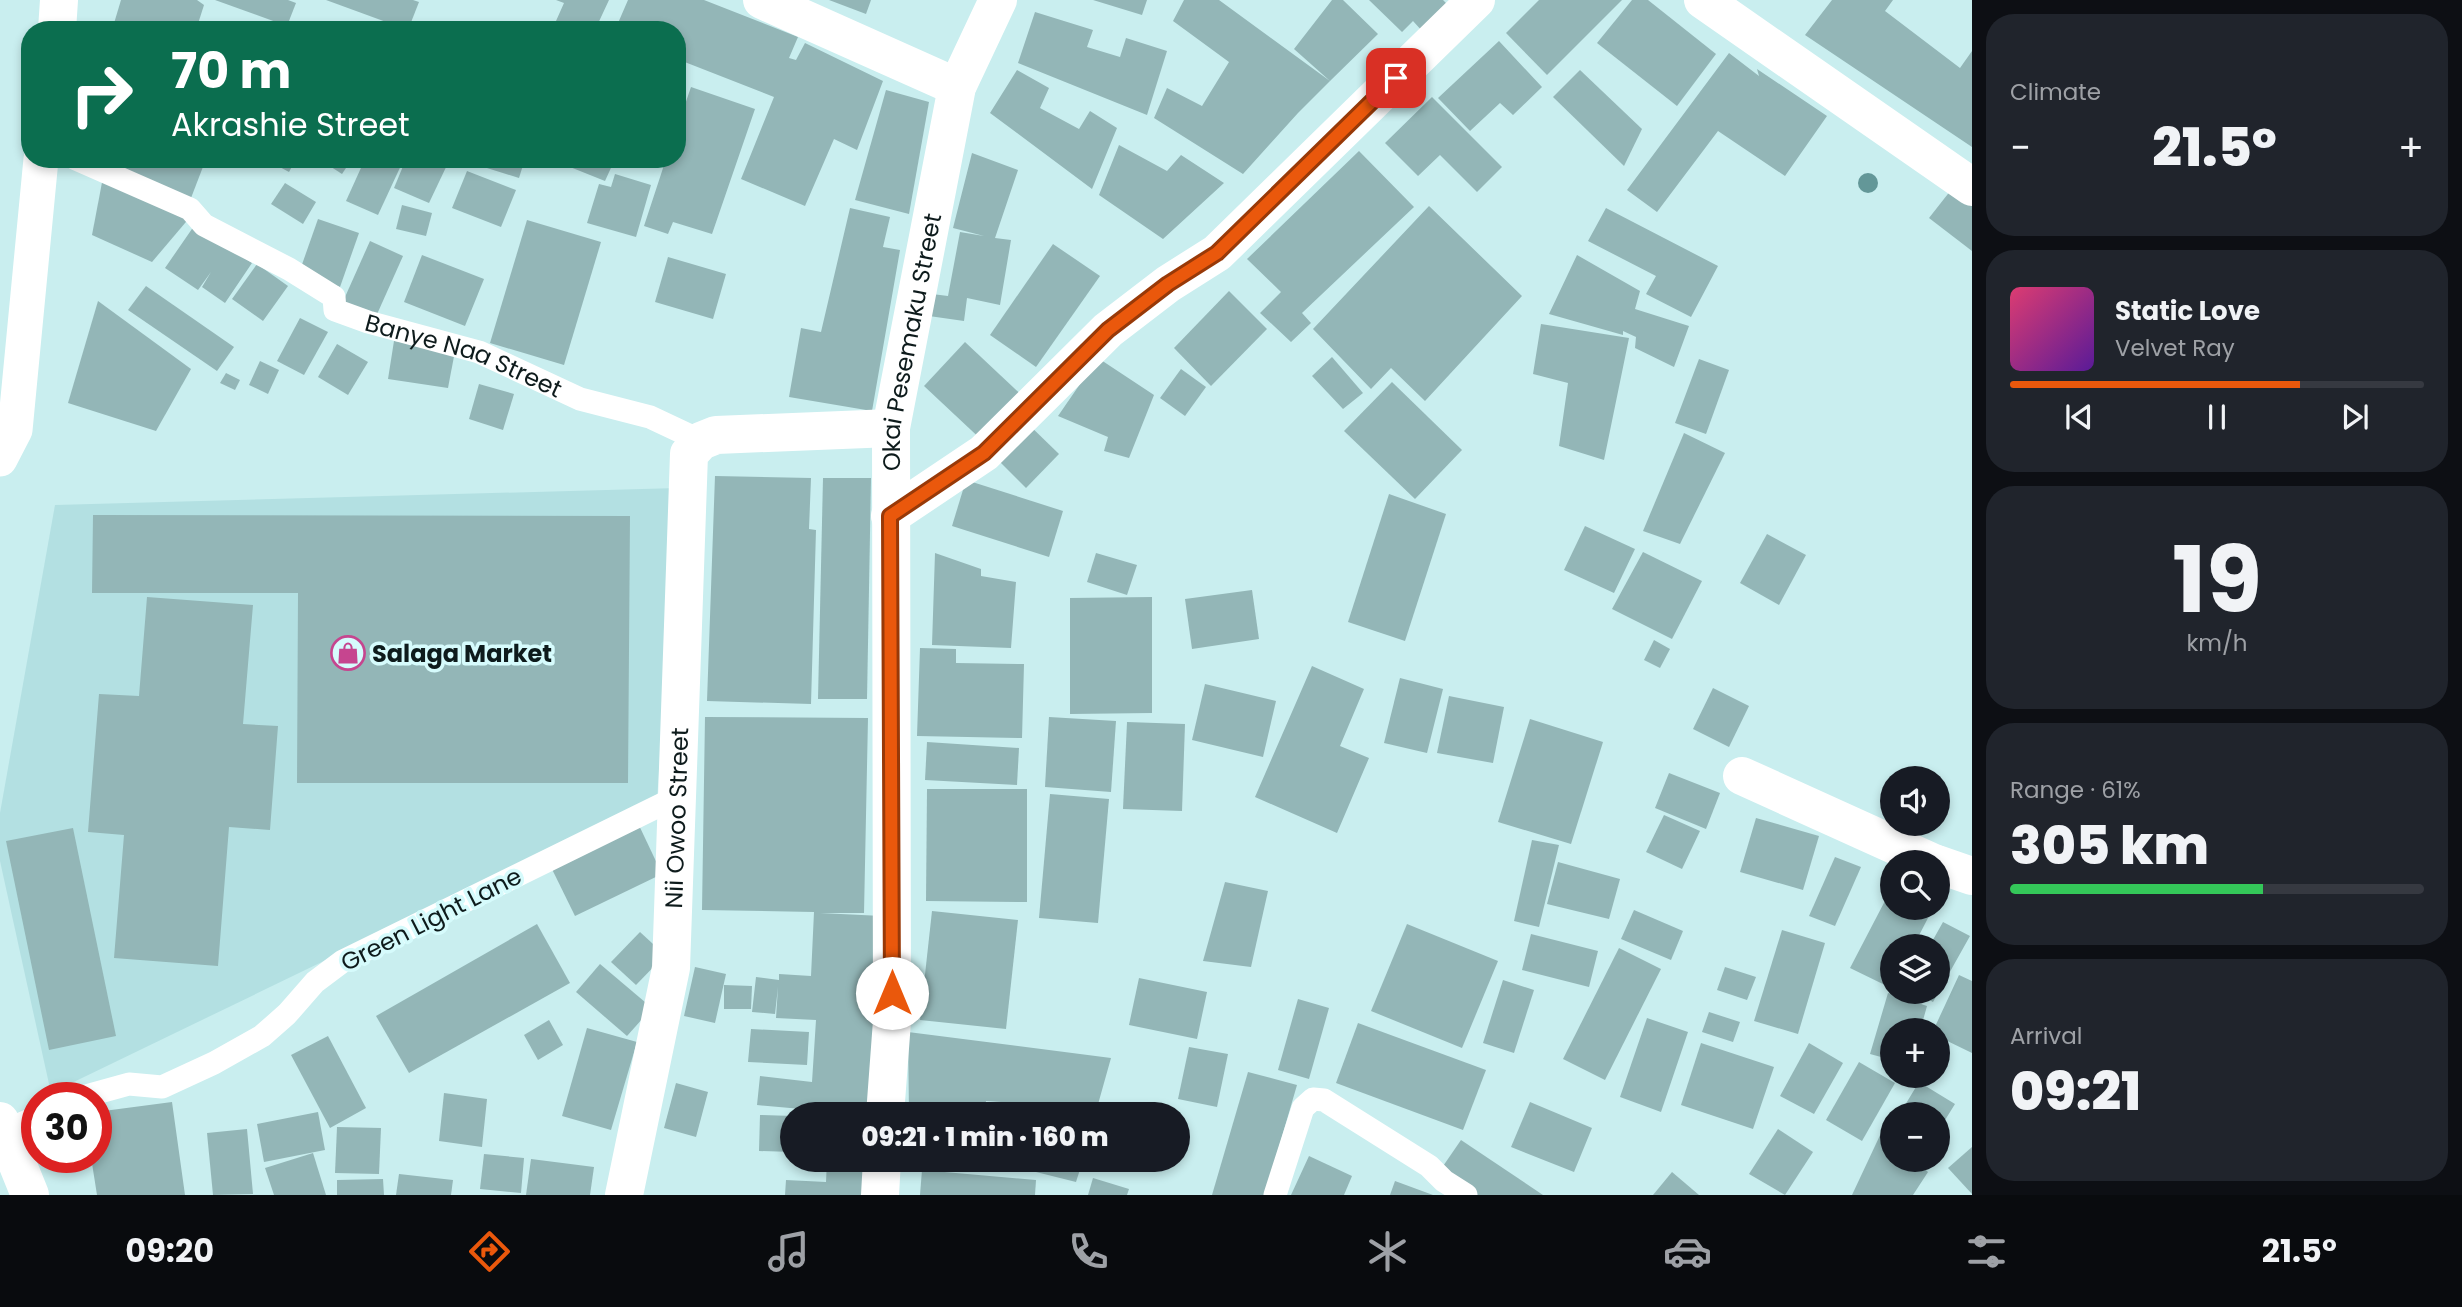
<!DOCTYPE html>
<html lang="en">
<head>
<meta charset="utf-8">
<style>
  body { margin:0; font-family:Poppins,sans-serif; background:#20242c; color:#f1f3f6; height:100vh; display:flex; flex-direction:column; font-size:26px; white-space:nowrap }
  * { box-sizing:border-box; margin:0 }
  p { font-size:23px; color:#9ea1a6 }
  .icon { flex:none; width:38px; height:38px; fill:none; stroke:currentColor; stroke-width:2; stroke-linecap:round; stroke-linejoin:round }
  .map { position:relative; flex:1; overflow:hidden }
  .drawer { display:flex; flex-direction:column; gap:14px; padding:14px; background:#0d0f14; width:490px }
  .drawer>* { flex:none }
  .guide { position:absolute; left:21px; top:21px; width:665px; height:147px; border-radius:28px; box-shadow:0 4px 10px #0003; background:#0b6e4f; color:#fff; overflow:hidden }
  .fabs { position:absolute; left:1880px; top:766px; display:grid; gap:14px }
  .fabs a { display:grid; place-items:center; width:70px; height:70px; border-radius:50%; background:#171b24; box-shadow:0 4px 10px #0003; font-size:35px }
  .speed { position:absolute; left:21px; top:1082px; display:flex; gap:14px; font-size:35px; font-weight:700; text-align:center }
  .speed>* { display:grid; place-content:center; width:91px; height:91px; border-radius:50%; background:#171b24; box-shadow:0 4px 10px #0003; line-height:1 }
  .speed .limit { border:10px solid #d22; background:#fff; color:#111 }
  .pin { position:absolute; display:grid; place-items:center; width:60px; height:60px; color:#fff; margin:-30px; border-radius:14px; box-shadow:0 4px 10px #0006 }
  .me { position:absolute; width:77px; margin:-38px; rotate:0deg; stroke-linejoin:round; filter:drop-shadow(0 0 5px #0008) }
  .turn { display:flex; align-items:center; gap:24px; height:147px; padding:0 35px; font-size:32px }
  .turn .icon { width:91px; height:91px; stroke-width:2.5 }
  .turn b { display:block; font-size:49px; line-height:60px }
  .big { font-size:52px; font-weight:800; line-height:1.1 }
  .drawer .tile { flex:1; display:flex; flex-direction:column; justify-content:center; gap:10px; min-width:0; padding:0 24px; border-radius:28px; background:#20242c }
  .drawer .dial { align-items:center; gap:0 }
  .dial b { font-size:91px; line-height:1 }
  .song { display:flex; align-items:center; gap:21px }
  .cover { width:84px; height:84px; border-radius:10px; background:linear-gradient(135deg,hsl(340 70% 55%),hsl(270 70% 35%)) }
  .played { height:7px; border-radius:4px; background:linear-gradient(90deg,#ea580c 70%,#363941 70%) }
  .keys { display:flex; justify-content:space-around; direction:ltr }
  .heat { display:flex; justify-content:space-between; align-items:center; font-size:38px; direction:ltr }
  .charge { height:10px; border-radius:5px; background:linear-gradient(90deg,#34c759 61%,#363941 0) }
  .trip { position:absolute; left:780px; top:1102px; width:410px; height:70px; border-radius:35px; background:#171b24; box-shadow:0 4px 10px #0003; font-weight:800; line-height:70px; text-align:center }
  .tabs { display:flex; height:112px; justify-content:space-around; align-items:center; background:#090b0e; color:#9ea1a6 }
  .tabs .icon { width:49px; height:49px }
  .tabs .current { color:#ea580c }
  .tabs b { font-size:32px; color:#f1f3f6 }
  main { display:flex; flex:1; min-height:0 }
  .map>svg:first-child { display:block }
  .built { fill:#b3e0e2 }
  .building { fill:#93b6b7 }
  .lines { fill:none; stroke-linecap:round; stroke-linejoin:round }
  .service { stroke:#fff; stroke-width:23 }
  .pedestrian { stroke:#fff; stroke-width:35 }
  .minor { stroke:#fff; stroke-width:38 }
  .tree { fill:#639798 }
  .route-casing { stroke:#983908; stroke-width:18 }
  .route { stroke:#ea580c; stroke-width:12 }
  .labels { text-anchor:middle; dominant-baseline:central; stroke-width:7; stroke-linejoin:round; paint-order:stroke }
  .street-label { font-size:24px; fill:#0e1b1c; stroke:#d6fbfc }
  .poi-label { font-size:24px; font-weight:bold; fill:#0e1b1c; stroke:#d6fbfc; text-anchor:start }
</style>
</head>
<body>
<main>
<div class="map">
<svg width="1972" height="1195" viewBox="0 0 1972 1195">
  <rect width="100%" height="100%" fill="#c9eeef"/>
  <!-- built -->
  <polygon class="built" points="678,488 657,800 51,1093 0,861 0,813 55,505"/>
  <!-- building -->
  <g class="building">
    <polygon points="121,0 197,0 204,5 196,30 112,30"/>
    <polygon points="215,0 288,0 296,3 287,26"/>
    <polygon points="326,0 413,0 419,2 408,30"/>
    <polygon points="556,0 609,0 595,30 552,30 564,3"/>
    <polygon points="628,0 704,0 798,37 789,58 796,60 805,43 883,81 857,150 834,139 805,206 741,179 774,97 677,59 677,30 615,30"/>
    <polygon points="829,0 871,0 866,14"/>
    <polygon points="1093,0 1147,0 1142,15"/>
    <polygon points="1184,0 1219,0 1330,81 1294,49 1332,0 1343,0 1378,34 1330,81 1298,113 1243,174 1154,118 1167,88 1202,106 1229,62 1173,21"/>
    <polygon points="1369,0 1443,0 1450,7 1423,32 1413,21 1402,32"/>
    <polygon points="1539,0 1622,0 1547,75 1506,33"/>
    <polygon points="1632,0 1648,0 1716,54 1677,106 1597,43"/>
    <polygon points="1832,0 1893,0 1885,11 1960,68 1972,51 1972,147 1805,35"/>
    <polygon points="1035,12 1093,30 1087,47 1120,57 1126,38 1167,51 1147,115 1018,63"/>
    <polygon points="1499,41 1542,87 1513,115 1500,103 1470,131 1438,98"/>
    <polygon points="1729,53 1759,76 1757,69 1827,116 1785,176 1718,131 1657,212 1627,190"/>
    <polygon points="1017,70 1049,88 1040,108 1079,129 1090,111 1117,128 1092,189 990,113"/>
    <polygon points="1580,70 1642,129 1624,166 1553,97"/>
    <polygon points="691,87 755,109 712,234 673,222 668,234 644,226 666,159 677,159 677,128"/>
    <polygon points="886,90 929,102 909,214 855,200"/>
    <polygon points="1432,97 1502,167 1477,192 1440,155 1418,176 1385,143"/>
    <polygon points="1119,145 1167,171 1181,155 1224,183 1163,239 1099,195"/>
    <polygon points="1359,151 1414,207 1302,313 1311,323 1291,342 1260,313 1281,292 1247,259"/>
    <polygon points="972,153 1018,170 995,238 1011,240 1000,305 967,298 964,321 929,316 932,294 948,296 960,232 984,236 953,228"/>
    <polygon points="88,159 206,159 191,198"/>
    <polygon points="265,159 296,159 289,172"/>
    <polygon points="327,159 352,159 342,174 325,163"/>
    <polygon points="365,159 404,159 378,215 346,201"/>
    <polygon points="406,159 439,159 448,163 429,203 394,188"/>
    <polygon points="472,159 525,159 519,178 471,163"/>
    <polygon points="562,159 615,159 605,181 560,163"/>
    <polygon points="467,171 516,190 501,227 452,208"/>
    <polygon points="104,172 191,216 152,262 92,235"/>
    <polygon points="615,174 651,185 636,237 587,223 599,184 611,187"/>
    <polygon points="285,183 316,202 303,224 271,204"/>
    <polygon points="1951,190 1972,206 1972,251 1929,218"/>
    <polygon points="402,205 432,213 426,236 396,229"/>
    <polygon points="1429,206 1522,296 1425,401 1391,368 1371,389 1313,329"/>
    <polygon points="850,208 890,217 883,247 900,250 872,411 789,397 801,328 821,332"/>
    <polygon points="1606,208 1718,266 1691,317 1646,294 1656,276 1588,241"/>
    <polygon points="318,219 359,233 340,287 299,273"/>
    <polygon points="527,220 601,242 564,365 490,343"/>
    <polygon points="194,226 252,263 225,303 202,287 211,272 198,290 165,268"/>
    <polygon points="370,241 403,256 374,321 341,306"/>
    <polygon points="1053,244 1100,276 1036,367 990,335"/>
    <polygon points="422,255 484,279 465,326 404,302"/>
    <polygon points="1577,255 1640,291 1635,309 1689,326 1674,367 1635,348 1636,337 1623,331 1623,335 1549,314"/>
    <polygon points="668,257 726,274 713,319 655,302"/>
    <polygon points="257,264 288,286 263,321 232,299"/>
    <polygon points="146,286 234,347 217,371 128,310"/>
    <polygon points="1229,291 1267,329 1211,386 1174,348"/>
    <polygon points="98,301 191,369 156,431 68,403"/>
    <polygon points="300,318 328,332 304,375 277,361"/>
    <polygon points="1541,324 1629,338 1604,460 1559,446 1568,383 1533,374"/>
    <polygon points="394,341 455,351 448,388 388,379"/>
    <polygon points="965,342 1028,401 987,445 924,386"/>
    <polygon points="337,344 368,362 348,395 318,377"/>
    <polygon points="1332,357 1363,393 1343,409 1312,376"/>
    <polygon points="1098,358 1154,395 1129,458 1104,451 1108,437 1058,416"/>
    <polygon points="1699,359 1729,370 1706,434 1675,423"/>
    <polygon points="260,361 279,370 268,394 249,385"/>
    <polygon points="1181,369 1206,387 1185,416 1160,398"/>
    <polygon points="226,373 240,380 235,390 220,383"/>
    <polygon points="1392,382 1462,450 1415,499 1344,431"/>
    <polygon points="479,384 514,394 503,430 469,419"/>
    <polygon points="1024,420 1059,454 1026,488 992,454"/>
    <polygon points="1684,433 1725,453 1680,544 1643,531"/>
    <polygon points="715,476 811,478 809,529 816,530 811,704 707,701"/>
    <polygon points="823,478 871,478 867,699 818,699"/>
    <polygon points="966,480 1063,511 1049,557 952,526"/>
    <polygon points="1389,494 1446,514 1405,641 1348,622"/>
    <polygon points="93,515 630,516 628,783 297,783 298,593 92,593"/>
    <polygon points="1585,526 1635,549 1614,593 1564,570"/>
    <polygon points="1767,534 1806,555 1779,605 1740,583"/>
    <polygon points="1643,552 1702,581 1672,639 1612,609"/>
    <polygon points="935,553 981,569 981,576 1016,582 1011,648 932,645"/>
    <polygon points="1096,553 1137,565 1127,595 1087,582"/>
    <polygon points="1252,590 1259,639 1192,649 1185,599"/>
    <polygon points="147,597 253,605 243,724 278,726 270,830 229,827 218,966 114,958 124,835 88,832 99,694 139,696"/>
    <polygon points="1152,597 1152,713 1070,714 1070,598"/>
    <polygon points="1654,640 1670,649 1660,668 1644,660"/>
    <polygon points="920,648 956,649 956,663 1024,664 1022,738 917,736"/>
    <polygon points="1312,666 1364,689 1340,746 1369,758 1337,833 1255,797"/>
    <polygon points="1400,678 1443,689 1427,753 1384,743"/>
    <polygon points="1205,684 1276,701 1263,757 1192,740"/>
    <polygon points="1713,688 1749,706 1729,747 1693,729"/>
    <polygon points="1449,696 1504,707 1493,763 1437,753"/>
    <polygon points="705,717 868,718 864,913 820,913 882,916 869,1115 757,1105 760,1076 812,1082 816,1020 776,1018 778,987 775,1014 752,1012 756,977 779,980 779,974 811,976 814,912 702,910"/>
    <polygon points="1049,717 1116,721 1111,792 1045,787"/>
    <polygon points="1530,719 1603,742 1571,844 1498,822"/>
    <polygon points="1127,722 1185,724 1182,811 1123,809"/>
    <polygon points="927,742 1019,748 1017,785 925,780"/>
    <polygon points="1669,773 1720,793 1706,829 1655,808"/>
    <polygon points="927,789 1027,789 1027,902 926,901"/>
    <polygon points="1050,794 1109,799 1098,923 1039,918"/>
    <polygon points="1664,815 1700,831 1682,869 1646,852"/>
    <polygon points="1756,818 1819,836 1803,890 1740,872"/>
    <polygon points="636,819 662,874 575,916 548,861"/>
    <polygon points="73,828 116,1036 49,1050 6,841"/>
    <polygon points="1532,840 1559,845 1539,927 1514,921"/>
    <polygon points="1835,857 1861,867 1835,926 1809,916"/>
    <polygon points="1558,862 1620,879 1609,919 1547,904"/>
    <polygon points="1225,882 1268,891 1251,967 1203,961"/>
    <polygon points="1887,897 1892,899 1892,908 1909,908 1928,918 1913,947 1892,947 1891,988 1850,968"/>
    <polygon points="1634,910 1683,931 1671,960 1621,939"/>
    <polygon points="932,911 1018,920 1006,1029 920,1020"/>
    <polygon points="1943,922 1970,936 1933,1002 1914,992 1937,992 1937,947 1929,947"/>
    <polygon points="537,924 570,983 409,1073 376,1016"/>
    <polygon points="1407,924 1498,961 1462,1048 1371,1011"/>
    <polygon points="1782,930 1825,943 1798,1034 1754,1021"/>
    <polygon points="640,932 665,955 636,985 611,962"/>
    <polygon points="1531,934 1598,951 1589,987 1522,970"/>
    <polygon points="1619,948 1661,969 1605,1080 1563,1059"/>
    <polygon points="600,964 652,1008 627,1036 576,992"/>
    <polygon points="695,967 726,974 715,1023 684,1016"/>
    <polygon points="1725,967 1756,977 1747,1000 1717,990"/>
    <polygon points="1959,975 1972,981 1972,1053 1937,1036 1937,1031 1933,1031"/>
    <polygon points="1139,978 1207,992 1197,1039 1129,1025"/>
    <polygon points="1503,980 1534,990 1514,1053 1483,1043"/>
    <polygon points="724,985 752,986 751,1009 724,1009"/>
    <polygon points="1888,993 1927,1006 1920,1031 1892,1031 1892,1060 1870,1054"/>
    <polygon points="1298,999 1329,1008 1309,1079 1278,1070"/>
    <polygon points="1709,1012 1740,1022 1733,1042 1702,1032"/>
    <polygon points="1647,1018 1688,1032 1661,1112 1620,1097"/>
    <polygon points="549,1020 563,1045 538,1060 524,1035"/>
    <polygon points="1358,1023 1486,1070 1463,1130 1336,1083"/>
    <polygon points="587,1028 637,1042 611,1130 562,1116"/>
    <polygon points="751,1029 809,1032 807,1065 748,1062"/>
    <polygon points="908,1032 1111,1058 1095,1115 1014,1115 1016,1103 986,1101 984,1115 909,1115"/>
    <polygon points="328,1036 366,1108 330,1128 291,1055"/>
    <polygon points="1701,1043 1774,1067 1753,1129 1681,1105"/>
    <polygon points="1809,1043 1843,1063 1814,1114 1780,1096"/>
    <polygon points="1189,1047 1228,1054 1217,1107 1178,1099"/>
    <polygon points="1859,1062 1895,1083 1862,1141 1826,1120"/>
    <polygon points="1248,1072 1297,1085 1265,1195 1212,1195"/>
    <polygon points="1919,1082 1955,1104 1937,1133 1937,1115 1899,1115"/>
    <polygon points="676,1083 708,1092 696,1137 664,1128"/>
    <polygon points="444,1093 487,1099 482,1147 439,1141"/>
    <polygon points="172,1102 185,1195 97,1195 91,1157 96,1157 96,1112"/>
    <polygon points="1116,1102 1143,1110 1142,1115 1112,1115"/>
    <polygon points="1530,1102 1592,1128 1574,1172 1511,1147"/>
    <polygon points="318,1112 325,1150 264,1162 257,1124"/>
    <polygon points="760,1115 793,1116 793,1152 759,1151"/>
    <polygon points="337,1127 381,1128 379,1174 335,1173"/>
    <polygon points="247,1129 253,1194 213,1195 207,1133"/>
    <polygon points="1778,1129 1813,1152 1785,1195 1749,1174"/>
    <polygon points="1882,1131 1892,1139 1892,1160 1915,1160 1928,1172 1913,1195 1852,1195"/>
    <polygon points="1461,1140 1543,1195 1473,1195 1439,1172"/>
    <polygon points="1972,1147 1972,1194 1948,1168"/>
    <polygon points="313,1153 326,1195 274,1195 265,1168"/>
    <polygon points="484,1154 524,1158 521,1193 480,1189"/>
    <polygon points="1309,1156 1352,1176 1344,1195 1291,1195"/>
    <polygon points="531,1159 594,1167 590,1195 526,1195"/>
    <polygon points="827,1160 864,1160 862,1195 785,1195 786,1180 826,1182"/>
    <polygon points="1005,1160 1083,1160 1076,1182 1004,1164"/>
    <polygon points="922,1170 1036,1180 1035,1195 920,1195"/>
    <polygon points="1672,1172 1699,1195 1653,1195"/>
    <polygon points="399,1174 453,1180 451,1195 396,1195"/>
    <polygon points="1093,1178 1129,1189 1127,1195 1088,1195"/>
    <polygon points="383,1179 384,1195 337,1195 337,1180"/>
    <polygon points="1395,1181 1433,1195 1390,1195"/>
  </g>
  <g class="lines">
    <!-- service -->
    <g class="service">
      <path id="s1" d="M76,159l114,50 14,16 85,44 45,28 1,13 33,12 111,30 101,47 70,18 51,24"/>
      <polyline points="82,1097 129,1084 162,1087 214,1063 262,1036 287,1014 315,982 343,961 679,796"/>
      <polyline points="4,1131 37,1117"/>
      <polyline points="1275,1195 1303,1108 1313,1099 1324,1100 1429,1166 1444,1181 1466,1195"/>
    </g>
    <!-- pedestrian -->
    <polyline class="pedestrian" points="0,459 15,430 41,159"/>
    <!-- minor -->
    <g class="minor">
      <polyline points="762,0 957,87"/>
      <polyline points="1703,0 1972,187"/>
      <polyline points="57,30 59,0"/>
      <polyline points="890,516 984,453 1108,330 1168,284 1217,253 1476,0"/>
      <polyline points="1742,776 1934,863"/>
      <polyline points="1937,864 1972,876"/>
      <path id="s2" d="M885,1115l7,-94 -1,-593 66,-341 41,-87"/>
      <polyline points="0,1121 30,1195"/>
      <path id="s3" d="M624,1195l47,-227 18,-514 12,-13 15,-6 175,-7"/>
      <polyline points="880,1195 882,1160"/>
    </g>
  </g>
  <!-- trees -->
  <circle class="tree" cx="1868" cy="183" r="10"/>
  <g class="lines">
    <!-- route casing -->
    <g class="route-casing">
      <polyline id="route" points="892,993 890,516 984,453 1108,330 1168,284 1217,253 1396,78"/>
    </g>
    <!-- route -->
    <use href="#route" class="route"/>
  </g>
  <!-- icons -->
  <defs>
    <g id="shop-ring" transform="scale(1.75)"><circle r="9.5" fill="#d6fbfc" stroke="#c6458f" stroke-width="1.5"/><path d="M-5-2.5h2.3a2.7 3.5 0 0 1 5.4 0H5L5.5 6h-11ZM-1.5-2.5h3a1.5 2.3 0 0 0-3 0Z" fill="#c6458f"/></g>
  </defs>
  <g fill-rule="evenodd">
    <use href="#shop-ring" x="348" y="653"/>
  </g>
  <g class="labels">
    <!-- street labels -->
    <g class="street-label">
      <text stroke="none"><textPath href="#s2" startOffset="775">Okai Pesemaku Street</textPath></text>
      <text stroke="none"><textPath href="#s1" startOffset="444">Banye Naa Street</textPath></text>
      <text stroke="none"><textPath href="#s3" startOffset="382">Nii Owoo Street</textPath></text>
      <text transform="translate(431 919) rotate(-27)">Green Light Lane</text>
    </g>
    <!-- poi labels -->
    <g class="poi-label">
      <text x="372" y="653">Salaga Market</text>
    </g>
  </g>
</svg>
<div class="fabs">
<a><svg class="icon" aria-label="sound" viewBox="0 0 24 24"><path d="M4 9h4l5-4v14l-5-4H4zM17 9q2 3 0 6"/></svg></a>
<a><svg class="icon" aria-label="search" viewBox="0 0 24 24"><circle cx="10" cy="10" r="6"/><path d="M15 15l6 6"/></svg></a>
<a><svg class="icon" aria-label="layers" viewBox="0 0 24 24"><path d="M12 4l9 5-9 5-9-5zM3 14l9 5 9-5"/></svg></a>
<a>+</a>
<a>−</a>
</div>
<div class="speed"><div class="limit">30</div></div>
<div class="pin" style="left:1396px;top:78px;background:#d93025"><svg class="icon" aria-label="arrive" viewBox="0 0 24 24"><path d="M6 21V4h12l-3 4 3 4H6"/></svg></div>
<svg class="me" style="left:892px;top:993px" viewBox="-20 -20 40 40"><circle r="19" fill="#fff"/><path d="M0-13L10 11 0 6-10 11z" fill="#ea580c"/></svg>
<div class="trip">09:21 · 1 min · 160 m</div>
<div class="guide">
<div class="turn"><svg class="icon" aria-label="right" viewBox="0 0 24 24"><path d="M7 20v-9h11M14 6l5 5-5 5"/></svg><div><b>70 m</b>Akrashie Street</div></div>
</div>
</div>
<section class="drawer">
<div class="tile"><p>Climate</p>
<div class="heat"><a>−</a><b class="big">21.5°</b><a>+</a></div>
</div>
<div class="tile">
<div class="song"><i class="cover"></i><div><b>Static Love</b><p>Velvet Ray</p></div></div>
<div class="played"></div>
<div class="keys"><svg class="icon" aria-label="previous" viewBox="0 0 24 24"><path d="M18 5L8 12l10 7zM5 5v14"/></svg><svg class="icon" aria-label="pause" viewBox="0 0 24 24"><path d="M8 5v14M16 5v14"/></svg><svg class="icon" aria-label="next" viewBox="0 0 24 24"><path d="M6 5l10 7-10 7zM19 5v14"/></svg></div>
</div>
<div class="tile dial"><b>19</b><p>km/h</p></div>
<div class="tile"><p>Range · 61%</p><b class="big">305 km</b><div class="charge"></div></div>
<div class="tile"><p>Arrival</p><b class="big">09:21</b></div>
</section>
</main>
<nav class="tabs">
<b>09:20</b>
<svg class="icon current" aria-label="directions" viewBox="0 0 24 24"><path d="M12 3l9 9-9 9-9-9zM9 14v-3h6M13 9l2 2-2 2"/></svg>
<svg class="icon" aria-label="music" viewBox="0 0 24 24"><path d="M9 18V5l10-2v13"/><circle cx="6" cy="18" r="3"/><circle cx="16" cy="16" r="3"/></svg>
<svg class="icon" aria-label="phone" viewBox="0 0 24 24"><path d="M5 4h4l2 5-3 2q2 4 5 5l2-3 5 2v4C11 20 4 13 5 4z"/></svg>
<svg class="icon" aria-label="climate" viewBox="0 0 24 24"><path d="M12 3v18M4 7l16 10M4 17L20 7"/></svg>
<svg class="icon" aria-label="car" viewBox="0 0 24 24"><path d="M5 17H2v-5l4-1 3-4h7l3 4 3 1v5h-3M9 17h6M6 11h13"/><circle cx="7" cy="17" r="2"/><circle cx="17" cy="17" r="2"/></svg>
<svg class="icon" aria-label="filters" viewBox="0 0 24 24"><path d="M4 7h16M4 17h16"/><circle cx="9" cy="7" r="2"/><circle cx="15" cy="17" r="2"/></svg>
<b>21.5°</b>
</nav>
</body>
</html>
